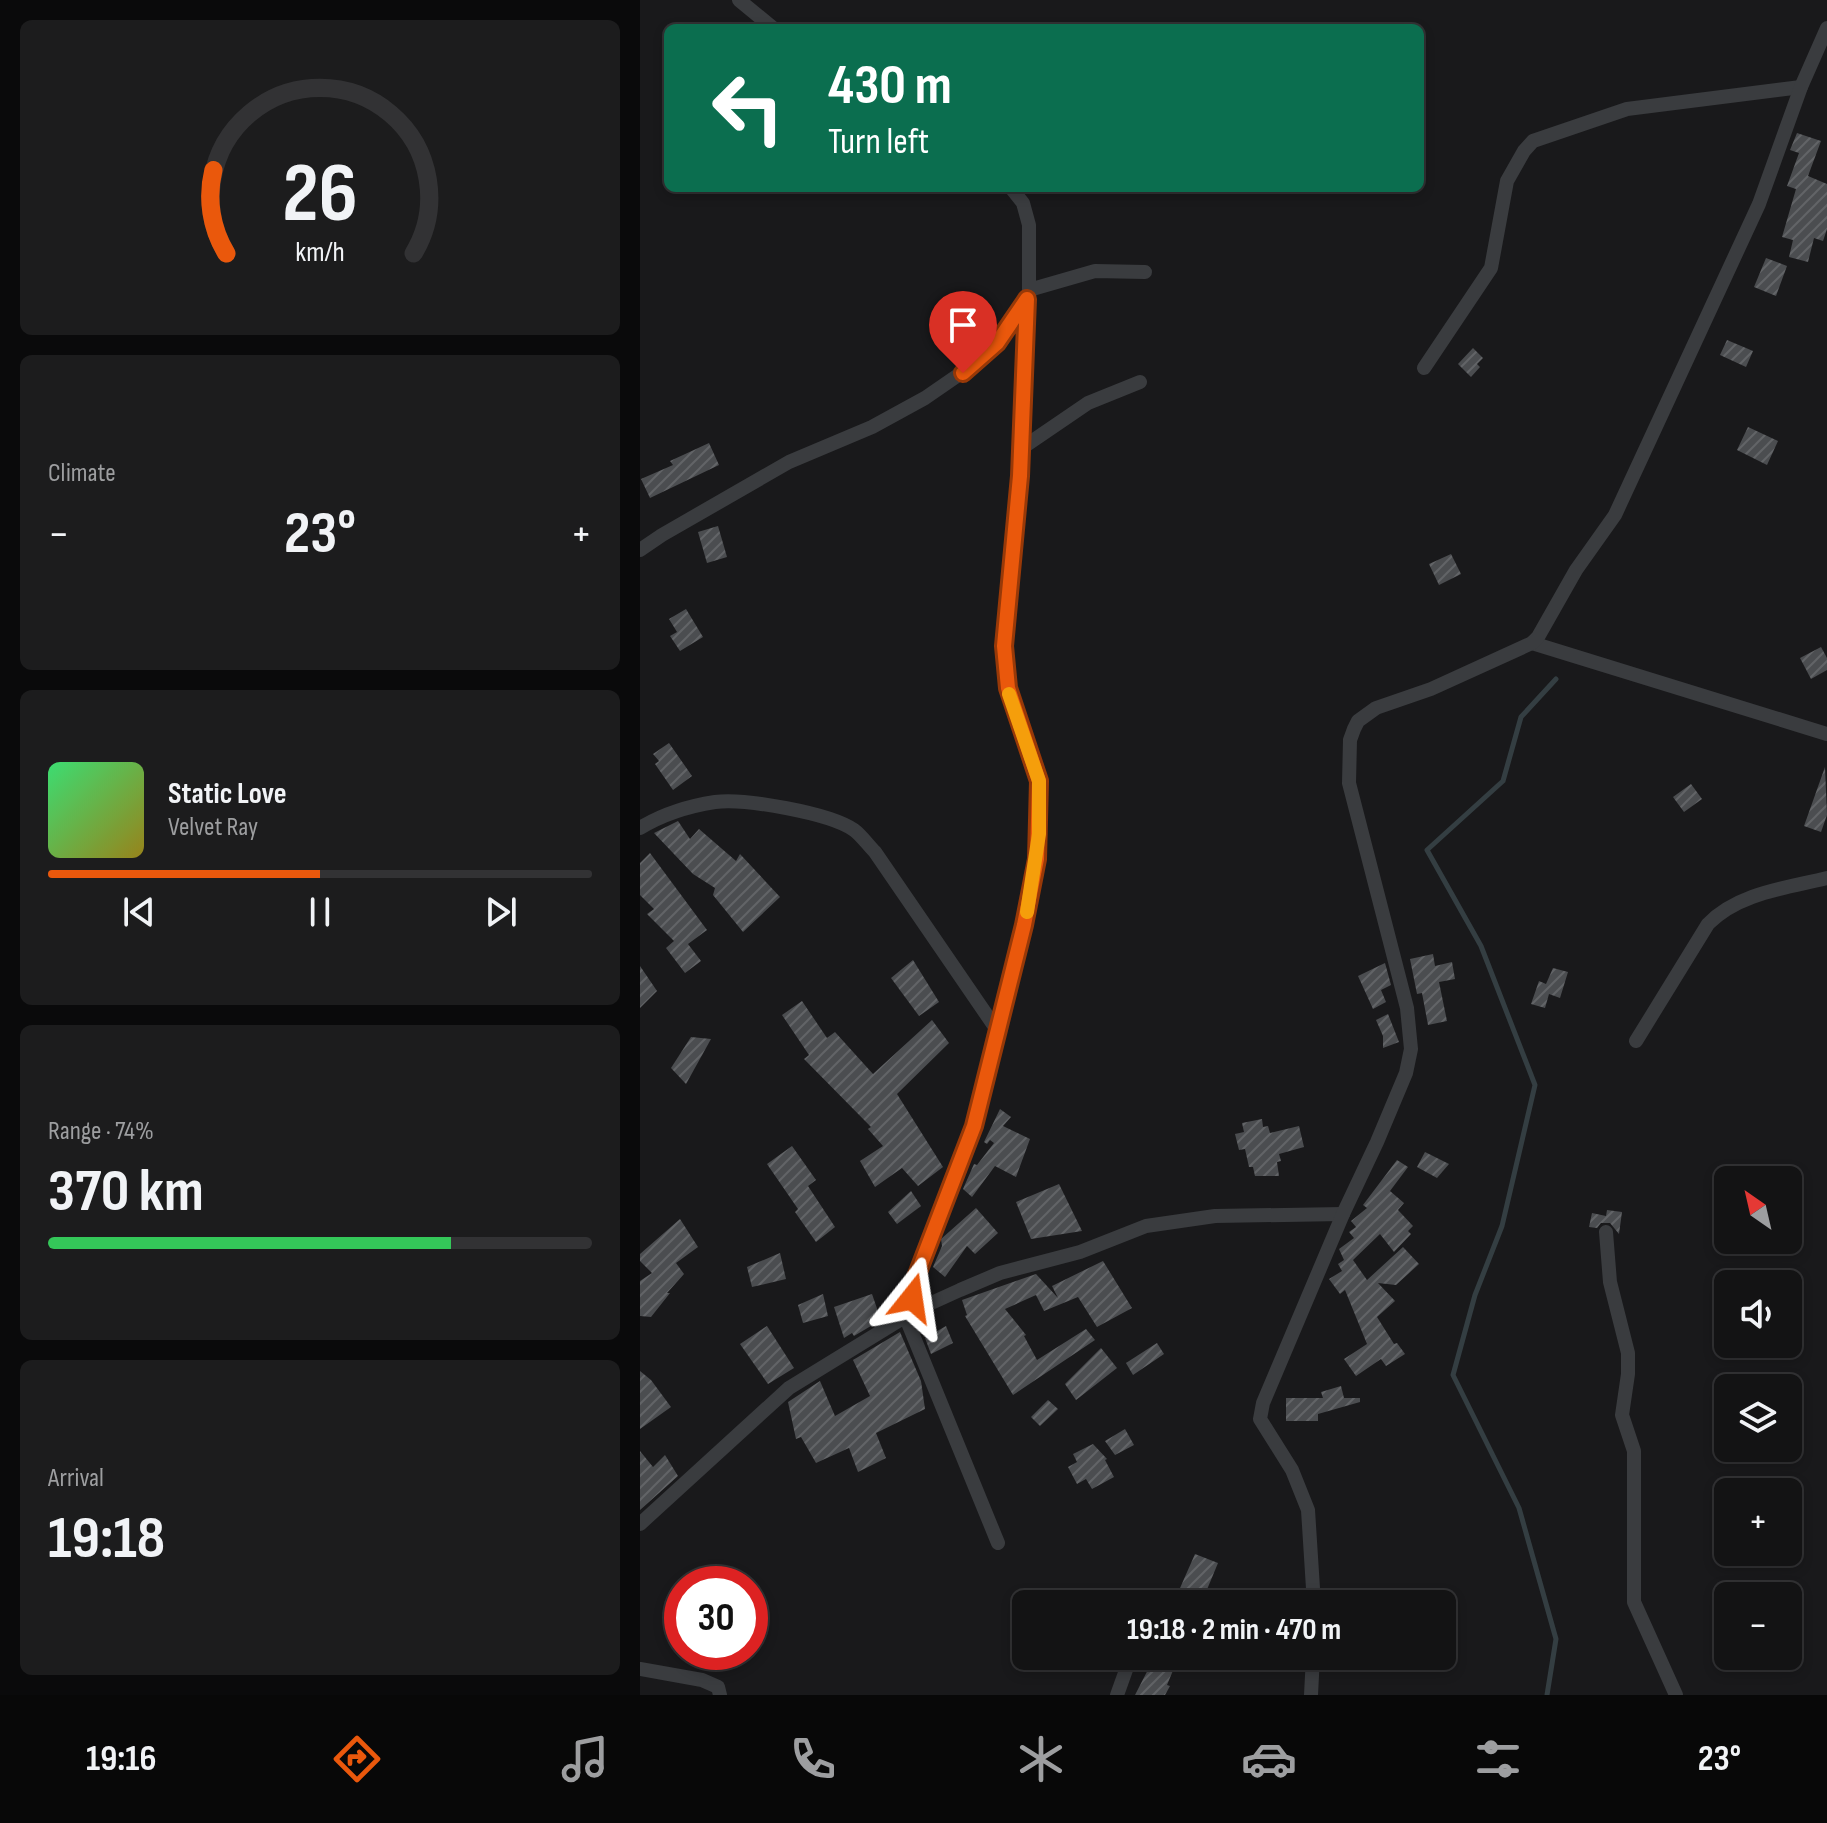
<!DOCTYPE html>
<html lang="en">
<head>
<meta charset="utf-8">
<style>
  body { margin:0; font-family:"Sofia Sans Condensed",sans-serif; background:#1c1c1d; color:#f1f3f6; height:100vh; display:flex; flex-direction:column; font-size:30px; white-space:nowrap }
  * { box-sizing:border-box; margin:0 }
  p { font-size:26px; color:#9d9ea0 }
  .icon { flex:none; width:44px; height:44px; fill:none; stroke:currentColor; stroke-width:2; stroke-linecap:round; stroke-linejoin:round }
  .map { position:relative; flex:1; overflow:hidden }
  .sheet { display:flex; flex-direction:column; gap:20px; padding:20px; background:#0a0a0b; width:640px }
  .sheet>* { flex:none }
  .guide { position:absolute; left:24px; top:24px; width:760px; height:168px; border-radius:12px; box-shadow:0 4px 12px #0003,0 0 0 2px #323234; background:#0b6e4f; color:#fff; overflow:hidden }
  .needle { width:52px; rotate:326deg }
  .controls { position:absolute; left:1074px; top:1166px; display:grid; gap:16px }
  .controls a { display:grid; place-items:center; width:88px; height:88px; border-radius:12px; background:#131314; box-shadow:0 4px 12px #0003,0 0 0 2px #323234; font-size:40px }
  .speed { position:absolute; left:24px; top:1566px; display:flex; gap:16px; font-size:40px; font-weight:700; text-align:center }
  .speed>* { display:grid; place-content:center; width:104px; height:104px; border-radius:50%; background:#131314; box-shadow:0 4px 12px #0003,0 0 0 2px #323234; line-height:1 }
  .speed .limit { border:12px solid #d22; background:#fff; color:#111 }
  .pin { position:absolute; display:grid; place-items:center; width:68px; height:68px; color:#fff; margin:-82px -34px; border-radius:50% 50% 50% 0; rotate:-45deg; box-shadow:0 0 8px #0007 }
  .pin .icon { rotate:45deg }
  .me { position:absolute; width:88px; margin:-44px; rotate:15deg; stroke-linejoin:round; filter:drop-shadow(0 0 6px #0008) }
  .turn { display:flex; align-items:center; gap:28px; height:168px; padding:0 32px; font-size:36px }
  .turn .icon { width:104px; height:104px; stroke-width:2.5 }
  .turn b { display:block; font-size:56px; line-height:68px }
  .big { font-size:60px; font-weight:700; line-height:1.1 }
  .sheet .widget { flex:1; display:flex; flex-direction:column; justify-content:center; gap:12px; min-width:0; padding:0 28px; border-radius:12px; background:#1c1c1d }
  .sheet .dial { align-items:center; gap:0 }
  .dial svg { height:208px; overflow:visible; fill:none; stroke:#323234; stroke-width:7; stroke-linecap:round; text-anchor:middle }
  .dial text { fill:#f1f3f6; stroke:none }
  .song { display:flex; align-items:center; gap:24px }
  .cover { width:96px; height:96px; border-radius:12px; background:linear-gradient(135deg,hsl(140 70% 55%),hsl(50 70% 35%)) }
  .played { height:8px; border-radius:4px; background:linear-gradient(90deg,#ea580c 50%,#323234 50%) }
  .keys { display:flex; justify-content:space-around; direction:ltr }
  .heat { display:flex; justify-content:space-between; align-items:center; font-size:44px; direction:ltr }
  .charge { height:12px; border-radius:6px; background:linear-gradient(90deg,#34c759 74%,#323234 0) }
  .trip { position:absolute; left:372px; top:1590px; width:444px; height:80px; border-radius:12px; background:#131314; box-shadow:0 4px 12px #0003,0 0 0 2px #323234; font-weight:700; line-height:80px; text-align:center }
  .dock { display:flex; height:128px; justify-content:space-around; align-items:center; background:#080808; color:#9d9ea0 }
  .dock .icon { width:56px; height:56px }
  .dock .active { color:#ea580c }
  .dock b { font-size:36px; color:#f1f3f6 }
  main { display:flex; flex:1; min-height:0 }
  .map>svg:first-child { display:block }
  .lines { fill:none; stroke-linecap:round; stroke-linejoin:round }
  .stream { stroke:#343e42; stroke-width:5 }
  .building { fill:url(#building-hatch) }
  .minor { stroke:#3a3c3f; stroke-width:14 }
  .route-casing { stroke:#983908; stroke-width:20 }
  .route { stroke:#ea580c; stroke-width:14 }
  .slow { stroke:#f59e0b; stroke-width:14 }
</style>
</head>
<body>
<main>
<section class="sheet">
<div class="widget dial"><svg viewBox="0 0 100 80">
<path d="M14 69A42 42 0 1 1 86 69"/>
<path d="M14 69A42 42 0 0 1 9 37" stroke="#ea580c"/>
<text x="50" y="56" font-size="32" font-weight="700">26</text>
<text x="50" y="72" font-size="11">km/h</text>
</svg></div>
<div class="widget"><p>Climate</p>
<div class="heat"><a>−</a><b class="big">23°</b><a>+</a></div>
</div>
<div class="widget">
<div class="song"><i class="cover"></i><div><b>Static Love</b><p>Velvet Ray</p></div></div>
<div class="played"></div>
<div class="keys"><svg class="icon" aria-label="previous" viewBox="0 0 24 24"><path d="M18 5L8 12l10 7zM5 5v14"/></svg><svg class="icon" aria-label="pause" viewBox="0 0 24 24"><path d="M8 5v14M16 5v14"/></svg><svg class="icon" aria-label="next" viewBox="0 0 24 24"><path d="M6 5l10 7-10 7zM19 5v14"/></svg></div>
</div>
<div class="widget"><p>Range · 74%</p><b class="big">370 km</b><div class="charge"></div></div>
<div class="widget"><p>Arrival</p><b class="big">19:18</b></div>
</section>
<div class="map">
<svg width="1187" height="1695" viewBox="0 0 1187 1695">
  <defs>
    <pattern id="building-hatch" width="6" height="6" patternUnits="userSpaceOnUse" patternTransform="scale(2)"><rect width="6" height="6" fill="#4b4d50"/><path d="M-1 1l2-2M0 6l6-6M5 7l2-2" fill="none" stroke="#626467"/></pattern>
  </defs>
  <rect width="100%" height="100%" fill="#19191b"/>
  <g class="lines">
    <!-- stream -->
    <polyline class="stream" points="907,1695 916,1639 879,1508 813,1375 835,1295 862,1226 895,1085 841,946 787,850 863,781 881,717 916,679"/>
  </g>
  <!-- building -->
  <g class="building">
    <polygon points="1157,133 1181,141 1168,176 1187,184 1187,229 1183,241 1174,238 1168,262 1149,257 1153,240 1142,237 1156,189 1147,186 1159,153 1150,150"/>
    <polygon points="1126,258 1147,266 1136,296 1114,287"/>
    <polygon points="1087,340 1113,351 1106,367 1080,355"/>
    <polygon points="833,348 843,358 837,364 840,367 831,377 818,364"/>
    <polygon points="1108,427 1138,441 1127,465 1097,450"/>
    <polygon points="69,443 79,465 10,498 1,479 33,465 30,461"/>
    <polygon points="78,526 87,557 67,563 58,532"/>
    <polygon points="811,554 821,574 799,585 789,564"/>
    <polygon points="46,609 63,637 40,651 30,636 37,632 29,619"/>
    <polygon points="1181,647 1187,658 1187,670 1171,679 1160,658"/>
    <polygon points="29,743 52,776 33,790 15,764 19,761 13,754"/>
    <polygon points="1185,767 1187,815 1181,832 1164,826"/>
    <polygon points="1051,784 1062,799 1044,812 1033,797"/>
    <polygon points="38,821 50,839 59,829 96,861 100,854 140,897 103,932 73,895 75,888 53,874 14,833"/>
    <polygon points="10,853 67,930 48,944 61,961 45,973 26,948 34,941 7,914 14,909 0,895 0,863"/>
    <polygon points="793,954 795,966 812,962 815,979 799,982 807,1021 788,1025 782,993 777,994 770,959"/>
    <polygon points="273,960 299,1002 279,1016 251,978"/>
    <polygon points="745,963 751,985 741,990 746,1002 733,1009 718,976"/>
    <polygon points="0,966 17,991 0,1008"/>
    <polygon points="913,968 928,972 920,998 909,994 905,1008 891,1004 899,981 906,984"/>
    <polygon points="162,1001 187,1038 195,1032 233,1074 292,1020 309,1043 257,1094 303,1167 278,1186 262,1168 235,1187 220,1161 243,1146 228,1129 231,1127 164,1059 169,1055 142,1015"/>
    <polygon points="748,1014 759,1042 743,1048 743,1036 736,1020"/>
    <polygon points="51,1037 71,1039 46,1084 31,1068"/>
    <polygon points="360,1109 371,1117 363,1126 390,1139 376,1177 355,1166 332,1197 323,1189 334,1164 337,1165 354,1143 350,1140 347,1144 344,1142"/>
    <polygon points="622,1119 623,1127 628,1126 630,1133 659,1126 664,1147 639,1154 641,1161 637,1162 639,1176 615,1176 613,1167 609,1167 605,1149 599,1150 595,1134 604,1132 602,1123"/>
    <polygon points="152,1146 176,1180 168,1186 195,1227 176,1242 155,1212 158,1209 127,1164"/>
    <polygon points="785,1152 809,1164 797,1178 777,1167"/>
    <polygon points="757,1160 768,1167 750,1191 764,1203 758,1210 773,1226 768,1231 771,1234 754,1252 740,1234 713,1260 727,1280 763,1247 779,1264 756,1285 738,1283 755,1301 737,1317 754,1344 757,1343 765,1354 746,1366 741,1359 716,1376 704,1359 727,1344 705,1290 700,1294 689,1279 702,1271 698,1264 704,1260 699,1249 714,1238 709,1232 716,1227 711,1221 727,1208 723,1205"/>
    <polygon points="419,1184 442,1231 391,1239 376,1202"/>
    <polygon points="271,1191 281,1206 257,1224 248,1212"/>
    <polygon points="336,1208 358,1233 335,1254 327,1246 305,1277 293,1267 302,1246 301,1239"/>
    <polygon points="967,1210 982,1212 979,1234 970,1223 961,1223 957,1228 949,1227 952,1213 966,1216"/>
    <polygon points="40,1219 58,1247 36,1263 44,1274 27,1293 30,1293 11,1317 0,1316 0,1281 12,1273 0,1261 0,1254"/>
    <polygon points="140,1253 146,1279 112,1287 107,1267"/>
    <polygon points="463,1261 492,1308 457,1327 438,1297 404,1311 396,1295 365,1309 386,1335 384,1336 397,1360 446,1329 455,1340 373,1395 325,1316 327,1315 322,1300 396,1274 418,1298 412,1286"/>
    <polygon points="183,1294 188,1316 163,1323 158,1305"/>
    <polygon points="232,1294 241,1320 214,1336 212,1333 204,1338 194,1307"/>
    <polygon points="127,1326 154,1368 128,1384 100,1344"/>
    <polygon points="306,1326 313,1343 291,1354 285,1338"/>
    <polygon points="260,1332 281,1381 285,1409 236,1433 246,1458 218,1472 209,1448 176,1463 161,1437 156,1439 148,1402 180,1381 195,1416 230,1396 213,1360"/>
    <polygon points="517,1343 524,1354 493,1375 486,1363"/>
    <polygon points="461,1348 477,1368 436,1400 425,1384"/>
    <polygon points="0,1371 11,1380 31,1407 0,1429"/>
    <polygon points="701,1386 704,1398 720,1398 720,1402 678,1414 678,1421 646,1421 646,1398 683,1398 681,1392"/>
    <polygon points="408,1400 418,1409 400,1426 391,1417"/>
    <polygon points="485,1429 494,1445 475,1455 465,1441"/>
    <polygon points="453,1444 467,1459 465,1460 474,1477 452,1489 446,1479 437,1484 428,1467 437,1462 433,1454"/>
    <polygon points="0,1451 13,1467 25,1455 38,1476 0,1510"/>
    <polygon points="555,1554 578,1563 561,1604 533,1604"/>
    <polygon points="515,1656 539,1656 527,1685 530,1686 525,1695 495,1695"/>
  </g>
  <g class="lines">
    <!-- minor -->
    <g class="minor">
      <polyline points="99,0 133,28"/>
      <polyline points="389,290 455,271 505,272"/>
      <polyline points="784,368 851,268 867,181 884,151 893,141 987,109 1161,87"/>
      <polyline points="382,448 448,403 500,382"/>
      <polyline points="0,550 22,535 149,462 232,427 285,398 343,358 357,343 387,300"/>
      <polyline points="892,643 1187,734"/>
      <path d="M0,828c23,-14 49,-22 75,-26 29,-4 115,11 139,28 7,5 14,15 21,22l122,178"/>
      <path d="M996,1041l72,-117c30,-31 78,-36 119,-46"/>
      <polyline points="966,1232 970,1282 988,1353 988,1374 982,1415 994,1451 994,1602 1036,1695"/>
      <polyline points="276,1310 272,1298 273,1285 334,1126 394,883 399,834 399,781 368,688 364,646 380,476 389,290 389,225 383,203 371,188"/>
      <polyline points="266,1318 358,1543"/>
      <polyline points="0,1524 149,1388 276,1310 320,1290 360,1273 440,1252 506,1226 575,1216 703,1214"/>
      <polyline points="674,1604 668,1510 652,1470 620,1419 623,1403 703,1214 737,1142 766,1073 771,1049 767,1008 709,783 710,740 714,729 718,721 736,708 791,689 892,643 898,637 936,570 975,515 1119,204 1161,87 1187,28"/>
      <polyline points="0,1669 62,1680 78,1687 80,1695"/>
      <polyline points="477,1695 491,1656"/>
      <polyline points="671,1695 673,1656"/>
    </g>
  </g>
  <g class="lines">
    <!-- route casing -->
    <g class="route-casing">
      <polyline id="route" points="272,1298 273,1285 334,1126 384,925 397,859 399,781 368,688 364,646 380,476 387,299 357,343 323,373"/>
    </g>
    <!-- route -->
    <use href="#route" class="route"/>
    <!-- slow -->
    <polyline class="slow" points="369,694 399,781 399,834 387,912"/>
  </g>
</svg>
<div class="controls">
<a><svg class="needle" viewBox="-14 -14 28 28"><path d="M0-13l5 13h-10z" fill="#e53935"/><path d="M0 13l5-13h-10z" fill="#9d9ea0"/></svg></a>
<a><svg class="icon" aria-label="sound" viewBox="0 0 24 24"><path d="M4 9h4l5-4v14l-5-4H4zM17 9q2 3 0 6"/></svg></a>
<a><svg class="icon" aria-label="layers" viewBox="0 0 24 24"><path d="M12 4l9 5-9 5-9-5zM3 14l9 5 9-5"/></svg></a>
<a>+</a>
<a>−</a>
</div>
<div class="speed"><div class="limit">30</div></div>
<div class="pin" style="left:323px;top:373px;background:#d93025"><svg class="icon" aria-label="arrive" viewBox="0 0 24 24"><path d="M6 21V4h12l-3 4 3 4H6"/></svg></div>
<svg class="me" style="left:272px;top:1298px" viewBox="-20 -20 40 40"><path d="M0-17L14 15 0 8-14 15z" fill="#ea580c" stroke="#fff" stroke-width="4"/></svg>
<div class="trip">19:18 · 2 min · 470 m</div>
<div class="guide">
<div class="turn"><svg class="icon" aria-label="left" viewBox="0 0 24 24"><path d="M17 20v-9H6M10 6l-5 5 5 5"/></svg><div><b>430 m</b>Turn left</div></div>
</div>
</div>
</main>
<nav class="dock">
<b>19:16</b>
<svg class="icon active" aria-label="directions" viewBox="0 0 24 24"><path d="M12 3l9 9-9 9-9-9zM9 14v-3h6M13 9l2 2-2 2"/></svg>
<svg class="icon" aria-label="music" viewBox="0 0 24 24"><path d="M9 18V5l10-2v13"/><circle cx="6" cy="18" r="3"/><circle cx="16" cy="16" r="3"/></svg>
<svg class="icon" aria-label="phone" viewBox="0 0 24 24"><path d="M5 4h4l2 5-3 2q2 4 5 5l2-3 5 2v4C11 20 4 13 5 4z"/></svg>
<svg class="icon" aria-label="climate" viewBox="0 0 24 24"><path d="M12 3v18M4 7l16 10M4 17L20 7"/></svg>
<svg class="icon" aria-label="car" viewBox="0 0 24 24"><path d="M5 17H2v-5l4-1 3-4h7l3 4 3 1v5h-3M9 17h6M6 11h13"/><circle cx="7" cy="17" r="2"/><circle cx="17" cy="17" r="2"/></svg>
<svg class="icon" aria-label="filters" viewBox="0 0 24 24"><path d="M4 7h16M4 17h16"/><circle cx="9" cy="7" r="2"/><circle cx="15" cy="17" r="2"/></svg>
<b>23°</b>
</nav>
</body>
</html>
